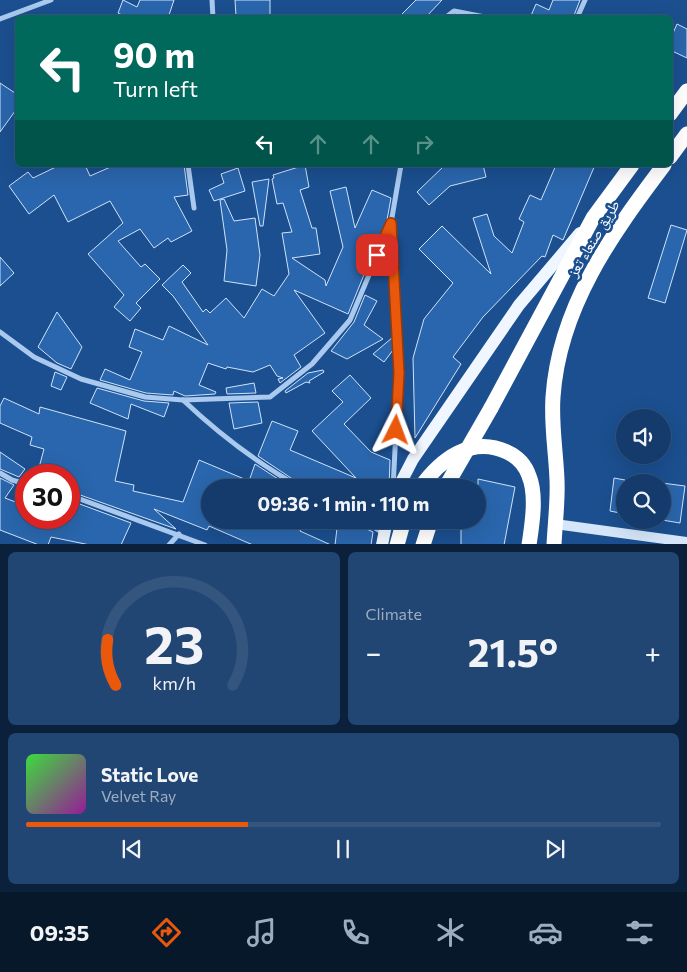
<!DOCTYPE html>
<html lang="en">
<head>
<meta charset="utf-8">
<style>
  body { margin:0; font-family:Commissioner,"Noto Naskh Arabic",sans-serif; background:#214673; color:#f1f3f6; height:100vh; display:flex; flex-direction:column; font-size:19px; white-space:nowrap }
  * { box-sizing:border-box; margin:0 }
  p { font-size:16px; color:#9dadc1 }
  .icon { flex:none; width:28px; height:28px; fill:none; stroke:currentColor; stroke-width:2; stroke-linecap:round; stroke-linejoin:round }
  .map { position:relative; height:544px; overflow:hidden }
  .drawer { display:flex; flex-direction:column; gap:8px; padding:8px; background:#0b203b; flex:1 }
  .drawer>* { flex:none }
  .banner { position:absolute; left:15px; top:15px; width:658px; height:152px; border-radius:8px; box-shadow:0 5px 20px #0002,0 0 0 1px #33557e; background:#00695c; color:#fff; overflow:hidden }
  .tools { position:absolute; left:616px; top:409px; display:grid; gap:10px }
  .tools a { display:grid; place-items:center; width:55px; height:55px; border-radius:50%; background:#143b6b; box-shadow:0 5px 20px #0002,0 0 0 1px #33557e; font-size:25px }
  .speed { position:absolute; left:15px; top:464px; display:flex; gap:10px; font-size:25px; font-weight:700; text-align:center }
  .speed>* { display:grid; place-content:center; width:65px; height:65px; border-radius:50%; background:#143b6b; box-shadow:0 5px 20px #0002,0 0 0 1px #33557e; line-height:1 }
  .speed .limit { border:8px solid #d22; background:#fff; color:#111 }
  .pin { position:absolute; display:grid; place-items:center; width:42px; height:42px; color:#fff; margin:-21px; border-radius:10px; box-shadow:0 2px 8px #0006 }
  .me { position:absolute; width:55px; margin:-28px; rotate:3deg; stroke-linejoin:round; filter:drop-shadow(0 0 4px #0008) }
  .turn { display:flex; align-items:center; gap:18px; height:105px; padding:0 15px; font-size:22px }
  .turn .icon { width:65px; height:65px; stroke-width:2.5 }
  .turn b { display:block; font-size:35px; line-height:42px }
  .lanes { display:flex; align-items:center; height:48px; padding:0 15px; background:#0003; justify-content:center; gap:25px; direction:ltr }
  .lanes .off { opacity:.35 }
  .big { font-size:38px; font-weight:700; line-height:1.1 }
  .drawer .card { flex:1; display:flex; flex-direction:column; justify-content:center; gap:8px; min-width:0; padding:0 18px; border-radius:8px; background:#214673 }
  .drawer .dial { align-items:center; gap:0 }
  .dial svg { height:130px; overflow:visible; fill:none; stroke:#33557e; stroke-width:7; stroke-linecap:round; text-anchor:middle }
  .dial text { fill:#f1f3f6; stroke:none }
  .song { display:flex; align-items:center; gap:15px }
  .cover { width:60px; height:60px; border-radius:8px; background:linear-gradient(135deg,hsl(120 70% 55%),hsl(300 70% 35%)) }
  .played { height:5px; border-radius:2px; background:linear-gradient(90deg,#ea580c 35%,#33557e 35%) }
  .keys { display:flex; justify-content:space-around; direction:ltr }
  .heat { display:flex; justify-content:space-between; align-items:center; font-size:28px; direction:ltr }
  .drawer .tiles { flex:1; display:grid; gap:8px; grid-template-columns:1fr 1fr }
  .card:last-child { grid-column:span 2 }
  .trip { position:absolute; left:201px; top:479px; width:285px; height:50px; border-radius:25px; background:#143b6b; box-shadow:0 5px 20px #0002,0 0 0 1px #33557e; font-weight:700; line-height:50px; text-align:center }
  .tabs { display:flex; height:80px; justify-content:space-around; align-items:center; background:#08182b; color:#9dadc1 }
  .tabs .icon { width:35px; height:35px }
  .tabs .current { color:#ea580c }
  .tabs b { font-size:22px; color:#f1f3f6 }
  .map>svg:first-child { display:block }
  .building { fill:#2a66ad; stroke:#cfe3fa }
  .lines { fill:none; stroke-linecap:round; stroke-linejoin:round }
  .street { stroke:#a9c9ee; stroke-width:5 }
  .secondary { stroke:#d6e6fa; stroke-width:10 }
  .primary { stroke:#f0f6ff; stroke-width:12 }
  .highway { stroke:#fff; stroke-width:15 }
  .highway-bridge { stroke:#fff; stroke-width:15 }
  .route-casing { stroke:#983908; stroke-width:12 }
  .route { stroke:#ea580c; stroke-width:9 }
  .labels { text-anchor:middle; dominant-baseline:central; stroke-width:5; stroke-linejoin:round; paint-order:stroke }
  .street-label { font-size:15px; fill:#fff; stroke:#1b4f8f }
</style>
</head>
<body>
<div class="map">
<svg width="687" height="545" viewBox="0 0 687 545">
  <rect width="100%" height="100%" fill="#1b4f8f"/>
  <!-- building -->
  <g class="building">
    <polygon points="123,0 137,7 140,0 174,0 168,18 128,18 118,13"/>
    <polygon points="235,0 270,0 270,16 236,16"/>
    <polygon points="416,0 442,0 425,18 398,18"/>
    <polygon points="553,0 580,0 573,18 530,18 536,4 549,10"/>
    <polygon points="677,24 687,29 687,58 670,50 670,40"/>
    <polygon points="0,83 18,95 18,107 0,132"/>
    <polygon points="60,165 85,165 90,176 115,165 184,165 188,195 174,197 192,231 171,242 168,238 154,248 140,229 118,241 141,267 145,264 160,279 136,303 141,308 130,321 114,307 124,295 88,254 123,223 110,201 68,222 54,195 29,214 9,186 28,172 33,178"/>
    <polygon points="305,165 309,187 300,190 312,228 316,228 320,254 292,258 325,280 326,286 343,247 330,191 346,187 355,228 372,190 391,198 387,220 366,264 368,265 348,314 294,290 325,333 294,355 301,367 280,383 278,379 283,378 277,376 270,365 253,372 227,367 226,369 208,363 199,385 216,392 215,394 185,396 174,391 173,395 146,393 100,380 105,369 130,380 142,352 129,347 135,329 163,340 169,326 208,345 173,296 162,285 183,265 191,273 182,282 203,312 206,309 210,313 226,298 244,318 262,289 274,296 289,274 282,233 292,232 283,203 277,204 272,179 274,178 273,175"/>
    <polygon points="445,165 483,165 486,177 450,186 429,205 417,192"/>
    <polygon points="556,165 595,165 563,240 553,235 545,257 542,256 483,317 453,357 461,364 415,438 413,358 424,319 453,283 419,249 442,226 491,274 473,218 487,214 494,236 512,253 524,222 519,219 530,195 541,200"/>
    <polygon points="238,168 245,191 214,201 209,190 224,183 221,174"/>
    <polygon points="269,179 263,226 260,226 252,182"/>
    <polygon points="224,199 234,221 255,218 260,255 256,286 224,281 227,250 220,200"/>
    <polygon points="671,225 687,230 665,303 648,298"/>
    <polygon points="0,257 14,273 0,286"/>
    <polygon points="365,295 377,301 364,325 383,339 347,359 331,351 354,322"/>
    <polygon points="57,312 82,347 71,369 57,363 38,347"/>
    <polygon points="393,337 393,350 384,362 373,354"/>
    <polygon points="323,370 324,372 309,381 310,383 306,382 286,393 285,391 308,373"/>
    <polygon points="55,372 67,377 61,390 51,386"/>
    <polygon points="350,375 371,398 344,424 371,452 390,460 389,488 306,488 258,456 272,421 298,431 290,450 356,478 312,431 343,402 332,391"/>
    <polygon points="254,383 256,393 227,394 226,388"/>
    <polygon points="97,388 144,401 169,403 164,417 131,404 128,419 90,403"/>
    <polygon points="4,398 39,414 40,407 126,431 115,481 134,485 133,491 183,502 199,460 249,481 255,464 292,488 210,488 210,520 254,520 276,529 280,520 305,520 300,531 331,545 253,545 209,526 207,530 154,509 176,529 69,491 69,475 37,475 44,449 30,445 32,437 0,423 0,406"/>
    <polygon points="258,402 262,423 234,429 229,403"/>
    <polygon points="0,452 25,469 19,477 0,469"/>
    <polygon points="0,478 14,485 5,498 26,506 26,518 69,518 69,500 131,523 121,545 90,545 51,537 48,545 39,545 0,530"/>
    <polygon points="614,478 625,480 625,514 610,511"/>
    <polygon points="478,479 515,487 504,545 461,545 461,520 478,520"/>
    <polygon points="662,483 685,486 680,523 662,520"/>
    <polygon points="338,520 348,520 373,532 371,545 335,545"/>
  </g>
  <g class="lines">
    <!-- street -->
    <g class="street">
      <polyline points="212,0 213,18"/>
      <polyline points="445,18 454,11 490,18"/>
      <polyline points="577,18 585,0"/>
      <polyline points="0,19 51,0"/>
      <polyline points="188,165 194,208"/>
      <polyline points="0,332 34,357 81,379 145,397 183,400 270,397 312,364 350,320 391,223"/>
      <path d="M183,400c36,34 75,64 119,88"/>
      <polyline points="0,473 12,480 26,484"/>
      <polyline points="393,488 399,373 391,223 401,165"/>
      <polyline points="69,495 205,545"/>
      <polyline points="361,520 384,533"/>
      <polyline points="169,545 179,534"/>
    </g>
    <!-- secondary -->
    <polyline class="secondary" points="555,524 687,542"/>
    <!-- primary -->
    <g class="primary">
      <polyline points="398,488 413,459 519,305 580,233"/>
      <polyline points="382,545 387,520"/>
    </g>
    <!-- highway -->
    <g class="highway">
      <polyline points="670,114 687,91"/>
      <polyline points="670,157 687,134"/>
      <polyline points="491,408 593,218 632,165"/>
      <path d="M420,488c20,-28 51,-53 87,-36 11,5 18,12 22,24 8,19 3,49 0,69"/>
      <polyline points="397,545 404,520"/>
      <polyline points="423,545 431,520"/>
      <path d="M554,545c1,-22 4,-44 3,-65 -1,-28 -6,-55 -4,-83 6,-90 59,-163 111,-232"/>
    </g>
    <!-- highway-bridge -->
    <polyline class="highway-bridge" points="445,488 491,408"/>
  </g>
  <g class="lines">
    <!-- route casing -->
    <g class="route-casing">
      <polyline id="route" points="377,255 391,223 399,373 396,430"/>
    </g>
    <!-- route -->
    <use href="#route" class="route"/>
  </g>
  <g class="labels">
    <!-- street labels -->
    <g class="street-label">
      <text transform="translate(593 238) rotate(-59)">طريق صنعاء تعز</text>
    </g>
  </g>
</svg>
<div class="tools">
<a><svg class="icon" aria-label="sound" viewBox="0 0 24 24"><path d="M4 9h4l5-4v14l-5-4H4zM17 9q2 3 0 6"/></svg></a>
<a><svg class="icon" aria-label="search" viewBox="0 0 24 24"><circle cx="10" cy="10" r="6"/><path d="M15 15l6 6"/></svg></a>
</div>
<div class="speed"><div class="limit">30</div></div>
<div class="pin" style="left:377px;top:255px;background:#d93025"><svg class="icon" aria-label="arrive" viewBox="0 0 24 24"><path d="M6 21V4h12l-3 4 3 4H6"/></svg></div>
<svg class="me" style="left:396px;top:430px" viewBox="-20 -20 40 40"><path d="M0-17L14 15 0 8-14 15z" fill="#ea580c" stroke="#fff" stroke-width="4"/></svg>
<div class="trip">09:36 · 1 min · 110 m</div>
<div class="banner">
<div class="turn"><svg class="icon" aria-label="left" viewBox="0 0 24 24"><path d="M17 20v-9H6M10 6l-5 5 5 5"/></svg><div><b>90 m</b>Turn left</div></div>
<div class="lanes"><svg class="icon" aria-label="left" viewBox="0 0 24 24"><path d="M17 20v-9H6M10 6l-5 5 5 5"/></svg><svg class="icon off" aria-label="ahead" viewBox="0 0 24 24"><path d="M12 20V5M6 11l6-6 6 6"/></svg><svg class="icon off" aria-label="ahead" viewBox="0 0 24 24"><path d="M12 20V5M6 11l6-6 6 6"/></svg><svg class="icon off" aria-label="right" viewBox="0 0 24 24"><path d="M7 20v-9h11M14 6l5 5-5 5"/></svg></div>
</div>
</div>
<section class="drawer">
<div class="tiles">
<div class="card dial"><svg viewBox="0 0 100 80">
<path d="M14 69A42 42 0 1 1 86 69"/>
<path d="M14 69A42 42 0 0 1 9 41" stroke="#ea580c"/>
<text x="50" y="56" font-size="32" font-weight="700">23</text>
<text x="50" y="72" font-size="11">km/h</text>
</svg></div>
<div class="card"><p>Climate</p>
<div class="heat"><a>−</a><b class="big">21.5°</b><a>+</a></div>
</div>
<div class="card">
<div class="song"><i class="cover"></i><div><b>Static Love</b><p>Velvet Ray</p></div></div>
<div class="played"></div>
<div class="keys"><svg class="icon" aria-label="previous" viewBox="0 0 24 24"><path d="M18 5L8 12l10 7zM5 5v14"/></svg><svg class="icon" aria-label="pause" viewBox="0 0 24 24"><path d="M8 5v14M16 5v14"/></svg><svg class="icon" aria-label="next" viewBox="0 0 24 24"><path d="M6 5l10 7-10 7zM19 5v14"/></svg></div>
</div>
</div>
</section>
<nav class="tabs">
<b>09:35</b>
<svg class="icon current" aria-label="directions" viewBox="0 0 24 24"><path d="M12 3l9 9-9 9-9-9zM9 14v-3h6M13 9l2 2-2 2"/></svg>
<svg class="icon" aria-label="music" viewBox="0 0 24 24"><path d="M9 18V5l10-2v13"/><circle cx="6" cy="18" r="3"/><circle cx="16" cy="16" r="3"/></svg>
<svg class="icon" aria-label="phone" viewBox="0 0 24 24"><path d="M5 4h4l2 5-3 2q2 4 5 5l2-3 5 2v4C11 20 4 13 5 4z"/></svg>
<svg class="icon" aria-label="climate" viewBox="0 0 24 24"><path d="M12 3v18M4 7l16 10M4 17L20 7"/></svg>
<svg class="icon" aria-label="car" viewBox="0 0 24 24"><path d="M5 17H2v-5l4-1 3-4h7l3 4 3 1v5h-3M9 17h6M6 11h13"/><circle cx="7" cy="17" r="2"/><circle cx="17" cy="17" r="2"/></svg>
<svg class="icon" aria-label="filters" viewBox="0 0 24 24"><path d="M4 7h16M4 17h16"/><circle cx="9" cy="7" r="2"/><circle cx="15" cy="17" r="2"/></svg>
</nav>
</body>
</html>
